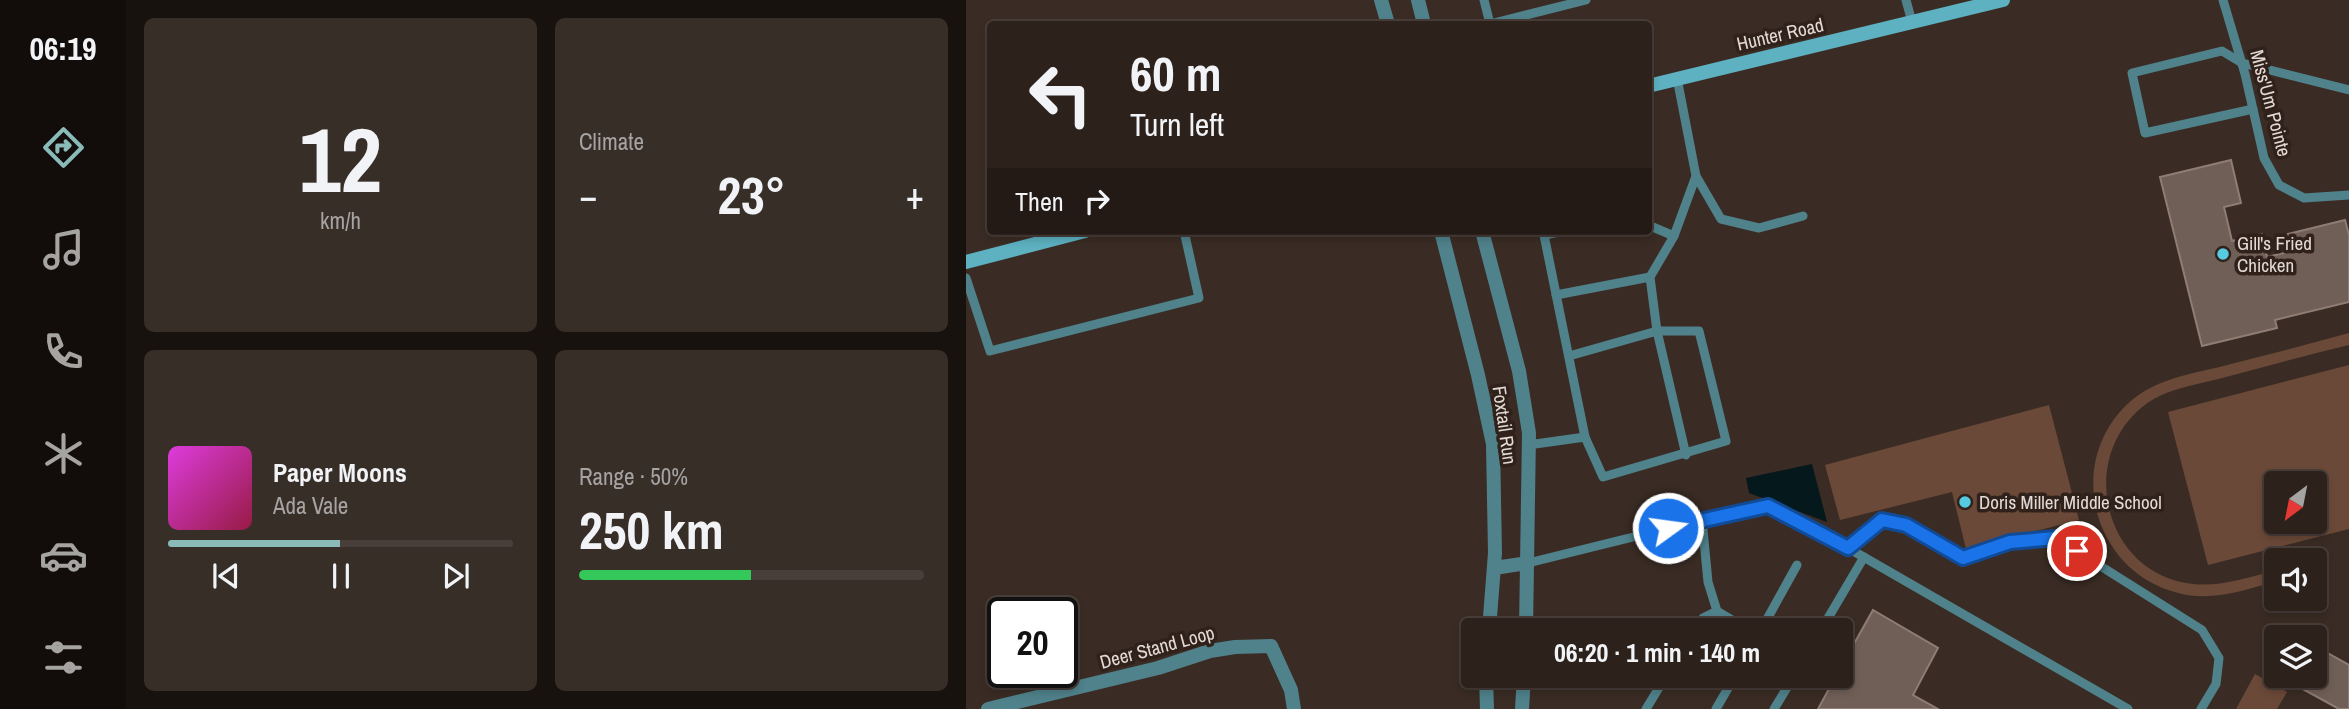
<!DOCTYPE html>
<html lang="en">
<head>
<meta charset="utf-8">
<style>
  body { margin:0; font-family:"Archivo Narrow",sans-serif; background:#382e28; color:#f1f3f6; height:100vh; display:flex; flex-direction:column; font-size:26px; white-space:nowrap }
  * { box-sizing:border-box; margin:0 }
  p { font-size:23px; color:#a6a3a3 }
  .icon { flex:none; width:38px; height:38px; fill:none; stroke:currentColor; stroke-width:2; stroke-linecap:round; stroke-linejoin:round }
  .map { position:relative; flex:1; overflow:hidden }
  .drawer { display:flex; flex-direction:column; gap:18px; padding:18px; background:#18120f; width:840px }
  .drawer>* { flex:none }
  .guide { position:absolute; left:21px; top:21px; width:665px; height:214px; border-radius:7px; box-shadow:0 4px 10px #0003,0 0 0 2px #483e3a; background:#2c211b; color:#f1f3f6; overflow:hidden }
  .needle { width:46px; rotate:212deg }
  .tools { position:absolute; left:1298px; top:471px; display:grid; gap:14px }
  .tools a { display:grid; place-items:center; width:63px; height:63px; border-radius:7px; background:#2c211b; box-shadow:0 4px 10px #0003,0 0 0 2px #483e3a; font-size:35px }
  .speed { position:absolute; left:21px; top:597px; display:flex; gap:14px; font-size:35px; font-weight:700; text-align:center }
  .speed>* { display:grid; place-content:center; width:91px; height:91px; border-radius:50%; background:#2c211b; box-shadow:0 4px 10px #0003,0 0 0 2px #483e3a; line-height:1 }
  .speed .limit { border:4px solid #111; border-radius:10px; background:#fff; color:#111 }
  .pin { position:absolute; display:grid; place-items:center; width:60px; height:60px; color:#fff; margin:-30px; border:4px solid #fff; border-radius:50%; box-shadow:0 2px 7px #0007 }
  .me { position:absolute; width:77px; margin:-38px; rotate:76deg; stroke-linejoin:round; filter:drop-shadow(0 0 5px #0008) }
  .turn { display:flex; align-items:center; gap:24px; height:147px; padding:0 28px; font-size:32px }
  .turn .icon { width:91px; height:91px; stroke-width:2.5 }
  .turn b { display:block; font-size:49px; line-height:60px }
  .then { display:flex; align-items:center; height:66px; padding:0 28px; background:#0003; gap:14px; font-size:26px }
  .big { font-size:52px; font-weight:800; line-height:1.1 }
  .drawer .tile { flex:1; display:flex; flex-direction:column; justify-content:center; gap:10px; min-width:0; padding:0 24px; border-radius:10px; background:#382e28 }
  .drawer .dial { align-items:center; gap:0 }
  .dial b { font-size:91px; line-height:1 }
  .song { display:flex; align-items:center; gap:21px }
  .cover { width:84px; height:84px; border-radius:10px; background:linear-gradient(135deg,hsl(300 70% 55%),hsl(340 70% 35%)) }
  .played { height:7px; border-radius:4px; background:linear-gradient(90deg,#8bbbb9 50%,#483e3a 50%) }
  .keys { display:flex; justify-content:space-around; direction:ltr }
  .heat { display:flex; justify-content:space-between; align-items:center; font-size:38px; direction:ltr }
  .charge { height:10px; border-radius:5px; background:linear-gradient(90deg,#34c759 50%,#483e3a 0) }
  .drawer .tiles { flex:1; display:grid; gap:18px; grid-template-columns:repeat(2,1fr) }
  .trip { position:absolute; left:495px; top:618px; width:392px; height:70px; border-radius:7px; background:#2c211b; box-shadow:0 4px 10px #0003,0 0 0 2px #483e3a; font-weight:800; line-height:70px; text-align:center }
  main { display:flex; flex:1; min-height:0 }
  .menu { display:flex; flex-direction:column; width:126px; justify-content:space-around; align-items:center; background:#120d0b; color:#a6a3a3 }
  .menu .icon { width:49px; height:49px }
  .menu .selected { color:#8bbbb9 }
  .menu b { font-size:32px; color:#f1f3f6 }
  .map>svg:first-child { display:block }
  .green { fill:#6b4938; fill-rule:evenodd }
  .water { fill:#05181b }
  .building { fill:#705f57; stroke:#8f7d74; stroke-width:2 }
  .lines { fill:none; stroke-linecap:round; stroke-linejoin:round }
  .service { stroke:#50828c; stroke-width:9 }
  .minor { stroke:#50828c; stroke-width:14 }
  .secondary { stroke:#5db1c1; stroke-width:14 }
  .route-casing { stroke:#114b97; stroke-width:18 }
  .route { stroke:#1a73e8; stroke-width:12 }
  .poi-dot { fill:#55cae0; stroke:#30221b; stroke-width:2.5 }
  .labels { text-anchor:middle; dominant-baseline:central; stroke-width:7; stroke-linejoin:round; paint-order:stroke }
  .street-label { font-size:19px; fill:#e4dad5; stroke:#30221b }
  .poi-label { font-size:19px; fill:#e4dad5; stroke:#30221b; text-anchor:start }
</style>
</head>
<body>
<main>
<nav class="menu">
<b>06:19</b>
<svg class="icon selected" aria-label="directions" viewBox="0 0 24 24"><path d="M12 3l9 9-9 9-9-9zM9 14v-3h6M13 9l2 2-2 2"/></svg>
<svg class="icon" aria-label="music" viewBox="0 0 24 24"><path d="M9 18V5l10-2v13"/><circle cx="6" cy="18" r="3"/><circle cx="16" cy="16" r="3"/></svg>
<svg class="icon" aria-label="phone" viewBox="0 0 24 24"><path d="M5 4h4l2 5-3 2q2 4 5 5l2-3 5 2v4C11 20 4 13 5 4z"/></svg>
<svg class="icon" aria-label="climate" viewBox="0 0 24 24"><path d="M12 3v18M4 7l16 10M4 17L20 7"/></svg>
<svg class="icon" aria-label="car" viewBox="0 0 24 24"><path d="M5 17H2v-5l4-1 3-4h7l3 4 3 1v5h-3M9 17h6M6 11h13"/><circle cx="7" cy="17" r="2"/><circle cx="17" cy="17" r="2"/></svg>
<svg class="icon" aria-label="filters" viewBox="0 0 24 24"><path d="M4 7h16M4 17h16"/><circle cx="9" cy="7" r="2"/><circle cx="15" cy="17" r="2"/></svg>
</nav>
<section class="drawer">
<div class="tiles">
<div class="tile dial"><b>12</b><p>km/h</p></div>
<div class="tile"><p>Climate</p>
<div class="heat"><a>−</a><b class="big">23°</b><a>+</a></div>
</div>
<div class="tile">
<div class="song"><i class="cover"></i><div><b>Paper Moons</b><p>Ada Vale</p></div></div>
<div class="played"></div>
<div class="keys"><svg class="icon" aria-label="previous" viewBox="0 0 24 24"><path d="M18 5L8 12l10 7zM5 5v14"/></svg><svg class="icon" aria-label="pause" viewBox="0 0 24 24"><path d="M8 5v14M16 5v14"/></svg><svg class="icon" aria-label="next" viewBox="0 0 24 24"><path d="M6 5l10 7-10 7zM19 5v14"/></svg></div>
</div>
<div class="tile"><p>Range · 50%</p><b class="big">250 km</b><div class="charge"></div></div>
</div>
</section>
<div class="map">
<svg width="1383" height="709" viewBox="0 0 1383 709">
  <rect width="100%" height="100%" fill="#3a2c24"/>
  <!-- green -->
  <g class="green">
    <path d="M1383,333v12c-41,10 -82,21 -123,32 -26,7 -58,11 -80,27 -71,53 -42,171 47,180 27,3 58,-7 84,-14v11c-33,9 -65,21 -99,12 -87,-22 -115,-134 -46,-193 27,-23 66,-27 99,-36 39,-10 79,-20 118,-31z"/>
    <path d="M1383,365v164l-141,36 -40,-153zM1349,483v39h-38v-39z"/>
    <polygon points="1083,405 1113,520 1000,549 986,492 874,520 859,465"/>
    <polygon points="1289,674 1321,692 1311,709 1270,709"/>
  </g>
  <!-- water -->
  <polygon class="water" points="846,464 861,522 783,493 780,478"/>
  <!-- building -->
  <g class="building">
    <polygon points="1265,160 1275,203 1258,207 1266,241 1296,234 1301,257 1326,251 1322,234 1379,220 1383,235 1383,302 1309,320 1311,328 1236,346 1194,177"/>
    <polygon points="907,610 972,648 947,695 972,709 852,709 870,676 875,676 875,667"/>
    <polygon points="1349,646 1383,665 1383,709 1373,709 1313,676 1349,676"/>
  </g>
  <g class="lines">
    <!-- service -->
    <g class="service">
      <polyline points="518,0 524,24 620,0"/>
      <polyline points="940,0 946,22"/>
      <polyline points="1257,0 1279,74 1298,158 1313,185 1338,198 1383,195"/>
      <polyline points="711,78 730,176 755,219 793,228 837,216"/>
      <polyline points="1287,109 1179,133 1166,73 1256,51 1276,63 1383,90"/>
      <polyline points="682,225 708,236"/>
      <polyline points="598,231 578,235 619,437"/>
      <polyline points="0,278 24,351 233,298 218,231"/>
      <polyline points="590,295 684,277"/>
      <polyline points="603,356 691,331 720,455"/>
      <polyline points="562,445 619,437 637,477 760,441 733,331 691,331 684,277 708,236 730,176"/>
      <polyline points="736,520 742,582 751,611 783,630"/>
      <polyline points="882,548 916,520 940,525 997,558 1044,542 1090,538 1236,630 1253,658 1250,684 1235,709"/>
      <polyline points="562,563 736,520 802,506 882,548 1162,709"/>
      <polyline points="728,630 737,618 751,611"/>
      <polyline points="795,630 831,565"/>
      <polyline points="855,630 898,557"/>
      <polyline points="680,709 700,676"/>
      <polyline points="750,709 769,676"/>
      <polyline points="808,709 828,676"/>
    </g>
    <!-- minor -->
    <g class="minor">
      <polyline points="415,0 422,24"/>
      <polyline points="452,0 458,24"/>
      <polyline points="475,231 512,375 527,444 529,553 523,630"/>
      <polyline points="516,231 553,371 563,433 560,630"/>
      <polyline points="528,568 562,563"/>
      <polyline points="520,676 521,709"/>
      <polyline points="22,709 192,668 244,651 269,647 305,646 325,690 328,709"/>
      <polyline points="556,709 558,676"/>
    </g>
    <!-- secondary -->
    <g class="secondary">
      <polyline points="682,86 1037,0"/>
      <polyline points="0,262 119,231"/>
    </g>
  </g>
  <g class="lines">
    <!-- route casing -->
    <g class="route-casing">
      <polyline id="route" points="702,528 802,506 882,548 916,520 940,525 997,558 1044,542 1090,538 1111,551"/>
    </g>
    <!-- route -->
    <use href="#route" class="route"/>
  </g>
  <!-- markers -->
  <g class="poi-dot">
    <circle cx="1257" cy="254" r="7"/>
    <circle cx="999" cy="502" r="7"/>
  </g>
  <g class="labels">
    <!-- street labels -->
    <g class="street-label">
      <text transform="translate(814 34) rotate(-13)">Hunter Road</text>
      <text transform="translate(1305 103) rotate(75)">Miss'Um Pointe</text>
      <text transform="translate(539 425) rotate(82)">Foxtail Run</text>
      <text transform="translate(191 647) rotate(-15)">Deer Stand Loop</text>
    </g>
    <!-- poi labels -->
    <g class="poi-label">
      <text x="1271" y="243">Gill's Fried<tspan x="1271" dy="22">Chicken</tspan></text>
      <text x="1013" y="502">Doris Miller Middle School</text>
    </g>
  </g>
</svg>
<div class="tools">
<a><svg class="needle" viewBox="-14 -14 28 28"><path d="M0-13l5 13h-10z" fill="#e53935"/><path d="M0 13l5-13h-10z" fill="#a6a3a3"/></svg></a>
<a><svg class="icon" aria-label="sound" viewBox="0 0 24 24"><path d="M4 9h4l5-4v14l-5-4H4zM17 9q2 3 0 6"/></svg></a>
<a><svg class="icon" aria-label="layers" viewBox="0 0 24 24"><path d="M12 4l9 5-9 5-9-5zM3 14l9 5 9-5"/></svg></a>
</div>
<div class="speed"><div class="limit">20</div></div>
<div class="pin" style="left:1111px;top:551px;background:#d93025"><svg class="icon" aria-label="arrive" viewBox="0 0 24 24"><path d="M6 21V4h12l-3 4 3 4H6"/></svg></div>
<svg class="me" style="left:702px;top:528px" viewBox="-20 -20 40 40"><circle r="17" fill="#1a73e8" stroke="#fff" stroke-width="3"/><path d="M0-11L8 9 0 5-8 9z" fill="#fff"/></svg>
<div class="trip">06:20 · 1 min · 140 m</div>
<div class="guide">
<div class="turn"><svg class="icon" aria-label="left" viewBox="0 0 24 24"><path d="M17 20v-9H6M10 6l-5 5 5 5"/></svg><div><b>60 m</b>Turn left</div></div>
<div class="then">Then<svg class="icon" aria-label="right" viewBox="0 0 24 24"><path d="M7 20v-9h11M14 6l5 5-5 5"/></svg></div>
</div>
</div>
</main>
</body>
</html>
